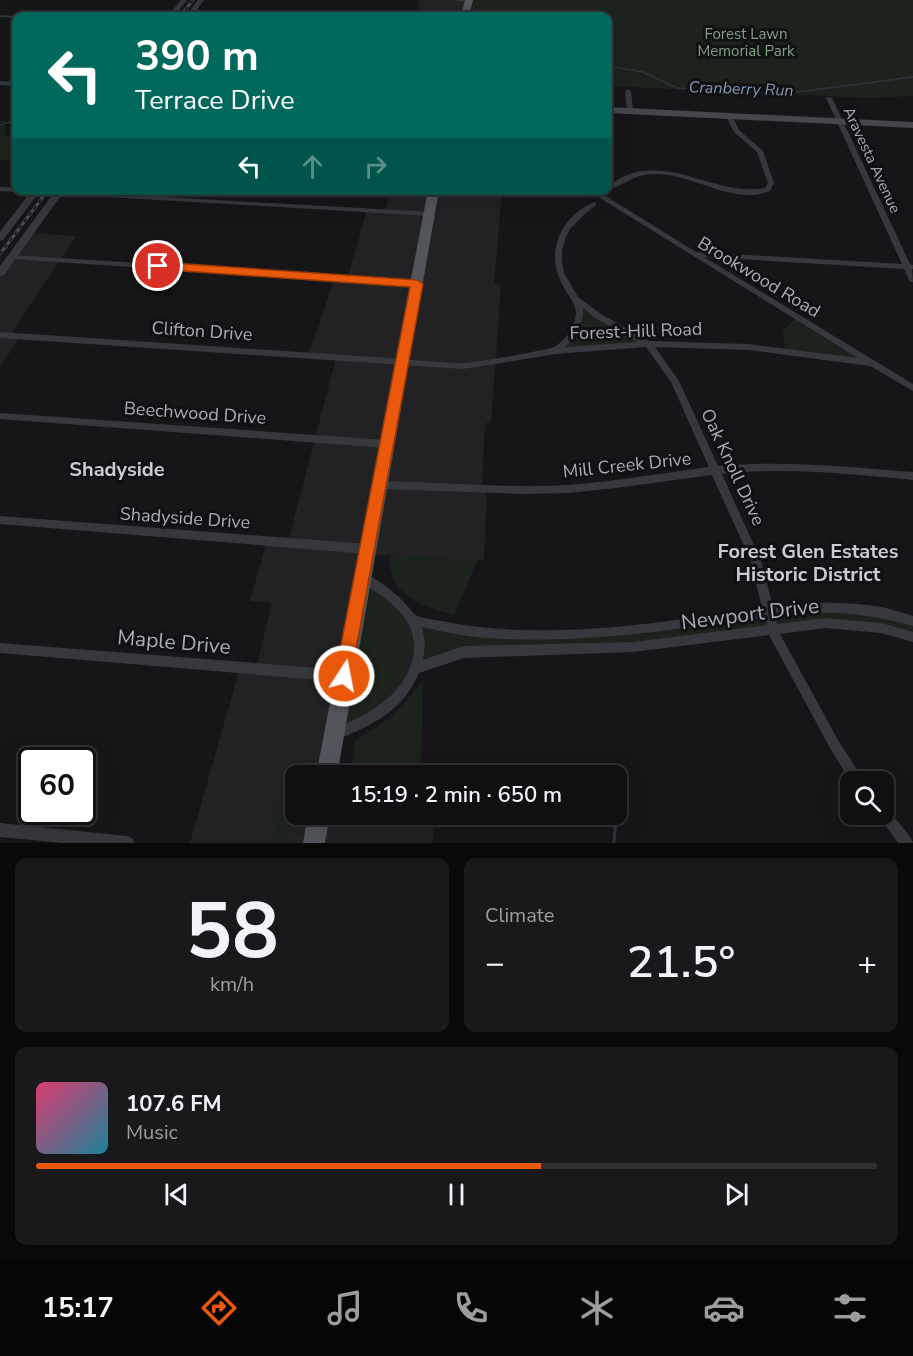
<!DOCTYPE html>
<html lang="en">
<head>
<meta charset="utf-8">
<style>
  body { margin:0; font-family:"Nunito Sans",sans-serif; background:#19191b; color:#f1f3f6; height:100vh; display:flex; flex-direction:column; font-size:22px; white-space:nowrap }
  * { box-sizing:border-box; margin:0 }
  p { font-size:20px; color:#9c9d9f }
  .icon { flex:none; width:33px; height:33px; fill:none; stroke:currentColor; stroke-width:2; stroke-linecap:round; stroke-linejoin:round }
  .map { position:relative; height:843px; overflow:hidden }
  .side { display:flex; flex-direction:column; gap:15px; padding:15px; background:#09090a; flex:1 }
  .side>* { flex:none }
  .hud { position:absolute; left:12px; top:12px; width:600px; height:183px; border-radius:12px; box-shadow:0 6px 24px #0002,0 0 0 2px #303032; background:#00695c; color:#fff; overflow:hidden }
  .fabs { position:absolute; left:840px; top:771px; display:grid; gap:12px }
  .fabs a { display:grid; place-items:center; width:54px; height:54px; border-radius:12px; background:#101012; box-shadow:0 6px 24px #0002,0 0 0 2px #303032; font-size:30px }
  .speed { position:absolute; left:18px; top:747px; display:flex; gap:12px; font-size:30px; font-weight:700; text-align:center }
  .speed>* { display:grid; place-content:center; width:78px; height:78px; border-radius:50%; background:#101012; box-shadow:0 6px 24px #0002,0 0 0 2px #303032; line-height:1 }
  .speed .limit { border:3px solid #111; border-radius:9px; background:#fff; color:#111 }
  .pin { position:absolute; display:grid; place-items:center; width:51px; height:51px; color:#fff; margin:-26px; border:3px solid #fff; border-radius:50%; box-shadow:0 2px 6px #0007 }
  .me { position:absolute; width:66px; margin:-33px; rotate:11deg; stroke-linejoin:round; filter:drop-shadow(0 0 4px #0008) }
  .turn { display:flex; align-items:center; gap:21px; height:126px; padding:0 24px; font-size:27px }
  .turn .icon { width:78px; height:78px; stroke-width:2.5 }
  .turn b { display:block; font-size:42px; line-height:51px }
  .lanes { display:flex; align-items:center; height:57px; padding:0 24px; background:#0003; justify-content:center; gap:30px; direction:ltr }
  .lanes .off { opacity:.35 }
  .big { font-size:45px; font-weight:600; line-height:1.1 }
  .side .card { flex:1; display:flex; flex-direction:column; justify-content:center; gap:9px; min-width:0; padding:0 21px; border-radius:12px; background:#19191b }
  .side .dial { align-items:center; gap:0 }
  .dial b { font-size:78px; line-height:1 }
  .song { display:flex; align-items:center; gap:18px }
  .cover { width:72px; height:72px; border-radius:9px; background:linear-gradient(135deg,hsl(340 70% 55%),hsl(190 70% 35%)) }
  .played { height:6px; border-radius:3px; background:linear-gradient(90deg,#ea580c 60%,#303032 60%) }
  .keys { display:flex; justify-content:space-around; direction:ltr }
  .heat { display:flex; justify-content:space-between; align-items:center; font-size:33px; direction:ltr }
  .side .tiles { flex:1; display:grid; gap:15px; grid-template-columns:1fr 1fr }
  .card:last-child { grid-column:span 2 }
  .trip { position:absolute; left:285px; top:765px; width:342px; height:60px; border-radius:12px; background:#101012; box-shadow:0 6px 24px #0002,0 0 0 2px #303032; font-weight:600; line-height:60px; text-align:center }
  .dock { display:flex; height:96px; justify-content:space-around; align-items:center; background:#060607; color:#9c9d9f }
  .dock .icon { width:42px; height:42px }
  .dock .active { color:#ea580c }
  .dock b { font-size:27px; color:#f1f3f6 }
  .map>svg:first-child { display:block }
  .built { fill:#222225 }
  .green { fill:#1c231d }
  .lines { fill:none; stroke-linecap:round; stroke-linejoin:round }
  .stream-far1 { stroke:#2c353c; stroke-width:1.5 }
  .stream { stroke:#2c353c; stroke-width:3 }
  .minor { fill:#37383d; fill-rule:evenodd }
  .tertiary { fill:#37383d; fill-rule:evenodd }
  .secondary { fill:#45474d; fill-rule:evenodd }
  .primary { fill:#53555c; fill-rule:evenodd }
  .rail-casing { stroke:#4a4c52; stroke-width:3 }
  .rail { stroke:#111113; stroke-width:1.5; stroke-dasharray:4; stroke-linecap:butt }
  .route { fill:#ea580c; stroke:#983908; stroke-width:1.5 }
  .labels { text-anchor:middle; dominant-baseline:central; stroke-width:6; stroke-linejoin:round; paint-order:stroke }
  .far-park-label { font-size:15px; fill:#7fa381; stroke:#111113 }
  .far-street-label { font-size:15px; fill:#a8adb8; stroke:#111113 }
  .far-water-label { font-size:16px; font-style:italic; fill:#7f9bb3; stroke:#111113 }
  .street-label { font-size:18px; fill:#a8adb8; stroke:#111113 }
  .neighbourhood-label { font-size:20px; font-weight:bold; fill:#c9ccd4; stroke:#111113 }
  .near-street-label { font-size:21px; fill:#a8adb8; stroke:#111113 }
</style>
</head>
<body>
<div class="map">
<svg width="913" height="843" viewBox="0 0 913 843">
  <rect width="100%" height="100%" fill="#161618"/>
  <!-- built -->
  <g class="built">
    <polygon points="420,0 469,0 465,16 416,16"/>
    <polygon points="390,191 502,191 494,284 501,285 491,423 485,423 482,489 487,490 484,560 367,554 329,764 439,775 296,776 296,814 435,815 432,843 190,843 240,668 256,668 272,603 250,601 267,541 288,542 336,358 308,356 335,277 348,277 367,210 385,211"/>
    <polygon points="30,233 76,236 10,335 20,337 0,367 0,273"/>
  </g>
  <!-- green -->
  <g class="green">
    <polygon points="468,0 913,0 913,96 869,98 608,86 608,16 465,16"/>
    <polygon points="4,120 6,136 16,135 16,161 0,160 0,121"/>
    <polygon points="578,300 648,344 556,351 575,332"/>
    <polygon points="797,317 872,363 785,351 783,331"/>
    <path d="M390,555l88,4 -24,56c-31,-8 -69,-22 -64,-60z"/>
    <polygon points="363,578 413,620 455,629 589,632 799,607 913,621 913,637 851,624 700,640 478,651 416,668 400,695 334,735"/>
    <polygon points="423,682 421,774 351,766 355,741 391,717"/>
    <polygon points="284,791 295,793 286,839 274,838"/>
  </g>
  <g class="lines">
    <!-- stream-far1 -->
    <g class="stream-far1">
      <polyline points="481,16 493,16"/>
      <polyline points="608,66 643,72 677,88 781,94 913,77"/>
      <polyline points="0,125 16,120"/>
      <polyline points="175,194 178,190"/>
    </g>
    <!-- stream -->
    <polyline class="stream" points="614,843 617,808"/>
    <!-- minor -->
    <g class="minor">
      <polygon points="451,0 470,0 470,1 468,2"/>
      <polygon points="0,15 16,16 18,16 16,18 0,17"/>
      <polygon points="628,89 631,91 633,111 630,113 627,111 625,91"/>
      <path d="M827,97l5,1 78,166 3,1v4h-1l1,13h-3l-6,-13 -200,-12 209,127v7l-43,-25 -121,-16 -94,-3 24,34 39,85c66,-6 130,1 195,6v8c-64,-6 -127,-13 -191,-6l39,87 12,45c36,-4 72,-5 108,1 11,2 21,6 32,9v10c-50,-14 -86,-16 -138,-10l2,8 48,-6 56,5 32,9v10l-32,-9 -56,-5 -45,6 58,106 27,42h-14l-21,-34 -61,-113 -136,17 -169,6 -45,15c-17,39 -45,51 -83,67l-4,-2 -2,-4 2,-4c35,-15 78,-36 82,-80 0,-9 -1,-19 -6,-27 -10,-18 -31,-31 -49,-42l-1,-3 1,-3 4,-2c15,6 30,18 41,29 4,4 8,11 12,13 6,4 29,6 36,8 101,18 210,-1 310,-15l-11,-47 -39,-86 -96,13 -48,5 -47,1 -140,-5 -3,-1 -2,-3 2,-3 3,-1c55,1 110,6 165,5 55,-2 109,-12 163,-19l-38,-85 -25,-35 -90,7 -93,15 -463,-31v-6c104,7 209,14 313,21 33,2 66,4 100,7 16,1 33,3 49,3 11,0 89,-13 94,-17 11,-8 20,-20 20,-34 -1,-11 -10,-19 -14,-28 -17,-32 -1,-68 32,-82l2,1v2l-10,8 -16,16 -5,10 -3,11v11l2,12 14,24 23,17 48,27 100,3 109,14 -271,-168h9l100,62 206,12 -76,-166zM583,308l12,10 43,24 -73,5c11,-11 19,-23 18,-39zM765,618l2,7 -134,17 -169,4 -41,14 2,-17 -3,-16c22,5 45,10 68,11 92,7 183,-9 275,-20z"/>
      <path d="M729,114l3,2 7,14 24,21 11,32 -4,8c-6,2 -12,4 -18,4 -33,1 -63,-21 -96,-21 -21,-1 -31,11 -48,16v-4c9,-6 18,-12 29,-14 46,-9 83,24 128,16l3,-5 -11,-31 -23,-20 -8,-16z"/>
      <polygon points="0,187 16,188 16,190 39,191 36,193 0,191"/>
      <polygon points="59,191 430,212 433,214 430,216 57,194 57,192"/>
      <polygon points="9,255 417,280 421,283 417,286 12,259 9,259"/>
      <polygon points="0,413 387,440 390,441 392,444 390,447 387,448 0,419"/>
      <polygon points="0,516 368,544 372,546 373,549 372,552 368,554 0,524"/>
      <polygon points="0,643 344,670 348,672 350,676 348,680 344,682 0,653"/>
      <polygon points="884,808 888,809 911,838 913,843 898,843 877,814 884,814"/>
      <polygon points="0,823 127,836 132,838 134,843 63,843 0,837"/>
    </g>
    <!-- tertiary -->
    <g class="tertiary">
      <polygon points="181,0 187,0 174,16 168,16"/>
      <polygon points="198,0 204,0 192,16 186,16"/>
      <polygon points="0,81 16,82 16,86 0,85"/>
      <polygon points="32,190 41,190 3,240 0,241 0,232"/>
      <polygon points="56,190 65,190 4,275 0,276 0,266"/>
    </g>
    <!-- secondary -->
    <polygon class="secondary" points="608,107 913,122 913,128 608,113"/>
    <!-- primary -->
    <g class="primary">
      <polygon points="465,0 473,0 469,16 461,16"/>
      <polygon points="428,190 439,190 337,776 316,776"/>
      <polygon points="308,814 330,814 325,843 303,843"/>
    </g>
    <!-- rail casing -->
    <g class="rail-casing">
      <g id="rail">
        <polyline points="180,16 193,0"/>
        <polyline points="0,254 48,190"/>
      </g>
    </g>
    <!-- rail -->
    <use href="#rail" class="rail"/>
  </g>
  <!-- route -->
  <polygon class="route" points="158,262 417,280 423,284 350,682 344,685 338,682 335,676 410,287 154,269 152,266"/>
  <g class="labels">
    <!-- far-park labels -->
    <g class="far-park-label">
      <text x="746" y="34">Forest Lawn<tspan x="746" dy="17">Memorial Park</tspan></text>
    </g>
    <!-- far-street labels -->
    <g class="far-street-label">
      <text transform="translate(872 160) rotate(65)">Aravesta Avenue</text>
    </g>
    <!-- far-water labels -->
    <g class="far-water-label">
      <text transform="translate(741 89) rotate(2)">Cranberry Run</text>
    </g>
    <!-- street labels -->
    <g class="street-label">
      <text transform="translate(759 277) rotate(31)">Brookwood Road</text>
      <text transform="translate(202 331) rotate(4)">Clifton Drive</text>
      <text transform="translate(636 331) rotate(-2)">Forest-Hill Road</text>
      <text transform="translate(195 413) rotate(4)">Beechwood Drive</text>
      <text transform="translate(627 465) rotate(-6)">Mill Creek Drive</text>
      <text transform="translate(733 467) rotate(65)">Oak Knoll Drive</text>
      <text transform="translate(185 518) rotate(4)">Shadyside Drive</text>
    </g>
    <!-- neighbourhood labels -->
    <g class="neighbourhood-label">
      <text x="117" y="469">Shadyside</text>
      <text x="808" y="551">Forest Glen Estates<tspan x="808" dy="23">Historic District</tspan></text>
    </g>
    <!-- near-street labels -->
    <g class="near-street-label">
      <text transform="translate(750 614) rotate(-7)">Newport Drive</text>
      <text transform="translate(174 642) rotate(5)">Maple Drive</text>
    </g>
  </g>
</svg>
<div class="fabs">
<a><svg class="icon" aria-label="search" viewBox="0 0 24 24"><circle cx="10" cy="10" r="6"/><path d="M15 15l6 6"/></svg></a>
</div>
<div class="speed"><div class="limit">60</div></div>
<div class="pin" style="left:158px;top:266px;background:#d93025"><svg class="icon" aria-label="arrive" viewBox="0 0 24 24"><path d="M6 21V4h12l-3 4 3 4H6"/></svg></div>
<svg class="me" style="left:344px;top:676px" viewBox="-20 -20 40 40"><circle r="17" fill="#ea580c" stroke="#fff" stroke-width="3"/><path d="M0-11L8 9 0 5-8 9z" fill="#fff"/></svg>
<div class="trip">15:19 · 2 min · 650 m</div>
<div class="hud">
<div class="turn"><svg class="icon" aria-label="left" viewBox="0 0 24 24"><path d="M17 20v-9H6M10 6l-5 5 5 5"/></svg><div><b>390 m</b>Terrace Drive</div></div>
<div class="lanes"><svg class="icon" aria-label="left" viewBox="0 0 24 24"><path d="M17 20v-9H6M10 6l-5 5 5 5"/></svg><svg class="icon off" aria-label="ahead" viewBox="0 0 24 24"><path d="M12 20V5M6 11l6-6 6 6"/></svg><svg class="icon off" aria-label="right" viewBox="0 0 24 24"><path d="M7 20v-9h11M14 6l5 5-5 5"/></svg></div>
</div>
</div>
<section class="side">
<div class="tiles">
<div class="card dial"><b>58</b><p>km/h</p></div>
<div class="card"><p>Climate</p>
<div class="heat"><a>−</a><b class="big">21.5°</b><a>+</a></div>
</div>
<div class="card">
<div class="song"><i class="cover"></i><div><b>107.6 FM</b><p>Music</p></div></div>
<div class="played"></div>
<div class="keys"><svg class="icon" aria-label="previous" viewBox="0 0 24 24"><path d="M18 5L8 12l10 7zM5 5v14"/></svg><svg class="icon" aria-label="pause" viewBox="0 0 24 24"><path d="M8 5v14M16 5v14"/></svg><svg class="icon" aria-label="next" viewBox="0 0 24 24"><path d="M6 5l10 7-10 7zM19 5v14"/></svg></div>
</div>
</div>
</section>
<nav class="dock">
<b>15:17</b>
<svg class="icon active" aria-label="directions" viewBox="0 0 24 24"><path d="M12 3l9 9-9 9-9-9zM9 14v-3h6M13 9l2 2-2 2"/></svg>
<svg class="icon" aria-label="music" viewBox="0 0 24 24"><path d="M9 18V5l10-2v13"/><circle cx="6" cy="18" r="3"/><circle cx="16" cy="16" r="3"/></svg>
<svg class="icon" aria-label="phone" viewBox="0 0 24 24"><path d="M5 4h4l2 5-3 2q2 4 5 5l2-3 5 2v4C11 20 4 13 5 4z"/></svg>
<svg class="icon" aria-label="climate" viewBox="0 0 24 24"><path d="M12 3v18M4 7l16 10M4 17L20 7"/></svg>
<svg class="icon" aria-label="car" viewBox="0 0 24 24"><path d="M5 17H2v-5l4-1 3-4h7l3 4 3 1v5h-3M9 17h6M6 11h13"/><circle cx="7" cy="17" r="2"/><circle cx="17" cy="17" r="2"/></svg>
<svg class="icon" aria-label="filters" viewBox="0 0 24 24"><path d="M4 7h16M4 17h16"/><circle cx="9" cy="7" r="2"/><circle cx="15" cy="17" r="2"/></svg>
</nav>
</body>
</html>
